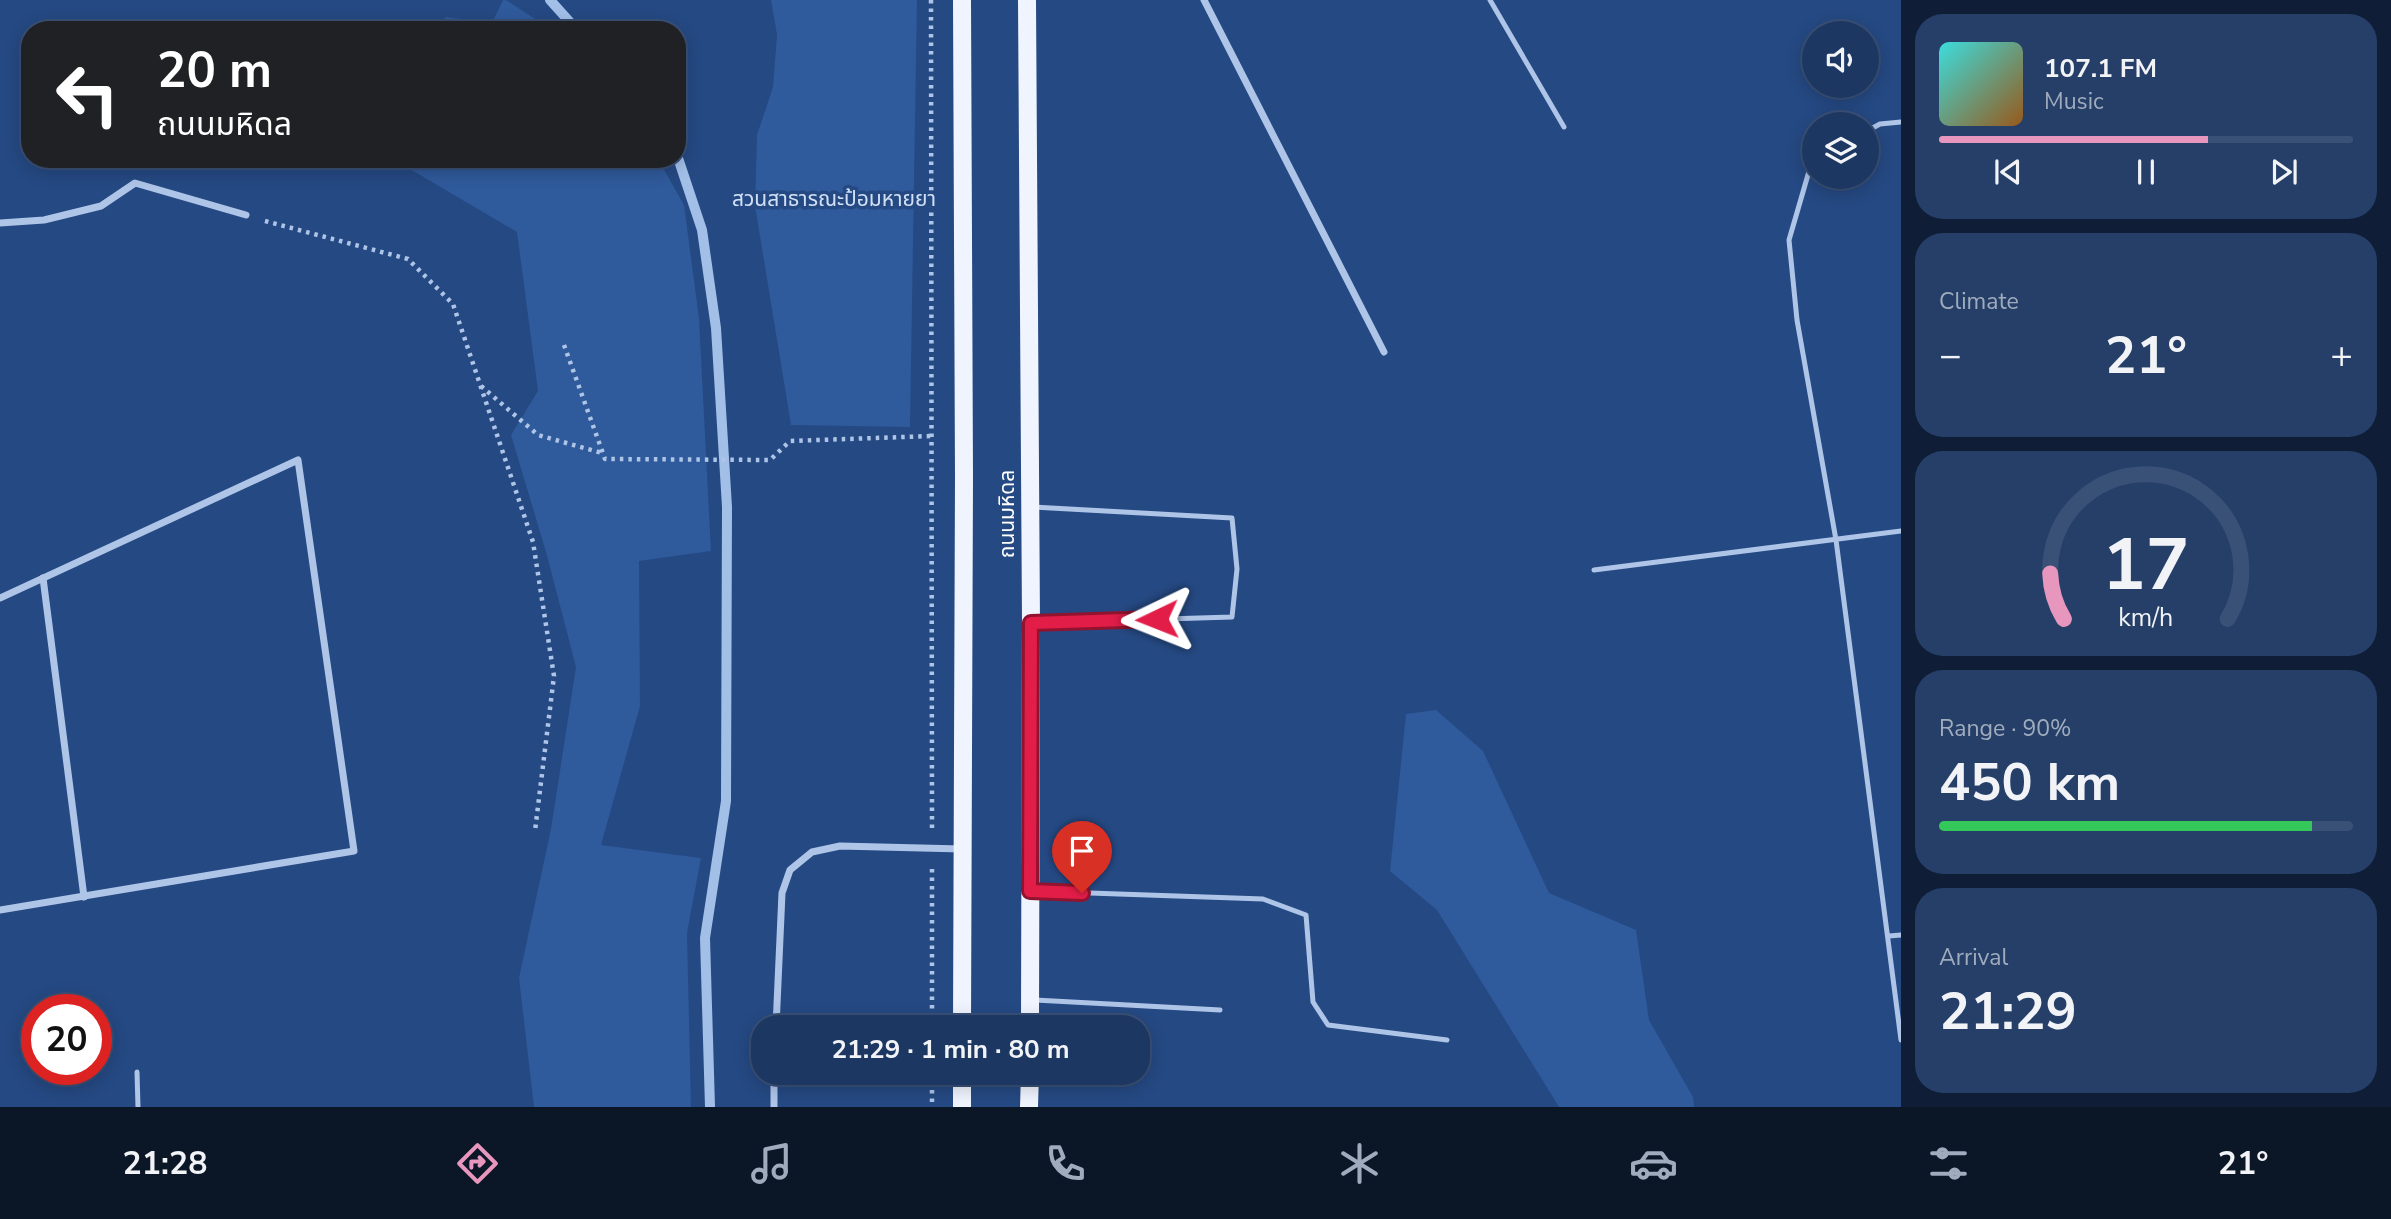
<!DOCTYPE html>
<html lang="en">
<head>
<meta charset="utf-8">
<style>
  body { margin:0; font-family:"Nunito Sans","Noto Sans Thai",sans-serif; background:#253f68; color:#f1f3f6; height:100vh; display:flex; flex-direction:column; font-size:26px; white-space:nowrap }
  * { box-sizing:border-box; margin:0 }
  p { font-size:23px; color:#a0acbe }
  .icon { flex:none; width:38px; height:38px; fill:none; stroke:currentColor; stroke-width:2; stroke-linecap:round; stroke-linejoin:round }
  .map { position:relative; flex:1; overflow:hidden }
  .drawer { display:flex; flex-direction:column; gap:14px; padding:14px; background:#0f1e36; width:490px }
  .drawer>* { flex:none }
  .hud { position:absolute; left:21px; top:21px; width:665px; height:147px; border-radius:28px; box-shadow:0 4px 18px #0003,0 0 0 2px #3a5177; background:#202124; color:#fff; overflow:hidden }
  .buttons { position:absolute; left:1802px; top:21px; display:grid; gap:14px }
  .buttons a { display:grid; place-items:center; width:77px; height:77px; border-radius:50%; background:#1c3762; box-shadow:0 4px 18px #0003,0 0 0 2px #3a5177; font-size:35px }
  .speed { position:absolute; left:21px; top:994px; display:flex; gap:14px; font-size:35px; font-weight:700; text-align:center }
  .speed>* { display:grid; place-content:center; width:91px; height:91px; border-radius:50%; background:#1c3762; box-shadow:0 4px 18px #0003,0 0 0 2px #3a5177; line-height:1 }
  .speed .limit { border:10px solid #d22; background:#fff; color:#111 }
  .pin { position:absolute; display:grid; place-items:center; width:60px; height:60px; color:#fff; margin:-72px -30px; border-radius:50% 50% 50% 0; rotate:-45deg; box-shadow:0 0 7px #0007 }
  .pin .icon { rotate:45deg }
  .me { position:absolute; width:77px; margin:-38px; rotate:268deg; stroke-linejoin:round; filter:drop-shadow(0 0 5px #0008) }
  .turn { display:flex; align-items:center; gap:24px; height:147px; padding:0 21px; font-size:32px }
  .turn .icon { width:91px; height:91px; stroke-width:2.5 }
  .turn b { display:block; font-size:49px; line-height:60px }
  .big { font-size:52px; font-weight:700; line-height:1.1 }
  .drawer .tile { flex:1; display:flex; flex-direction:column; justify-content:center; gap:10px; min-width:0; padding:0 24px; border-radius:28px; background:#253f68 }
  .drawer .dial { align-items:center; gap:0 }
  .dial svg { height:182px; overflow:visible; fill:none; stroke:#3a5177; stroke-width:7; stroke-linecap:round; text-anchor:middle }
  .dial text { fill:#f1f3f6; stroke:none }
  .song { display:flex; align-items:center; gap:21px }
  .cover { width:84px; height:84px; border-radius:10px; background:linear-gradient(135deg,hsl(180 70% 55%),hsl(30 70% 35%)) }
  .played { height:7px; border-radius:4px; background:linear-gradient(90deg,#e797bd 65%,#3a5177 65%) }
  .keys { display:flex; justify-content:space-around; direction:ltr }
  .heat { display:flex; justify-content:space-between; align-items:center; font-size:38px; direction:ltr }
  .charge { height:10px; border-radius:5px; background:linear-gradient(90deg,#34c759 90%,#3a5177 0) }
  .trip { position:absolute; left:751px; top:1015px; width:399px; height:70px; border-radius:28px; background:#1c3762; box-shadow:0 4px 18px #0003,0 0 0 2px #3a5177; font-weight:700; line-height:70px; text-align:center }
  .tab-bar { display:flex; height:112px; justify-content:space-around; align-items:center; background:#0b1627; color:#a0acbe }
  .tab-bar .icon { width:49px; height:49px }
  .tab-bar .active { color:#e797bd }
  .tab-bar b { font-size:32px; color:#f1f3f6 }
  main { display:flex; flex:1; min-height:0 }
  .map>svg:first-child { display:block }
  .green { fill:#2f5a9b }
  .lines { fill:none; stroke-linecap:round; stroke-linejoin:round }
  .stream { stroke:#a2bfe8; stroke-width:10 }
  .path { stroke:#aec5e8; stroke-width:4.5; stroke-dasharray:3.5 5; stroke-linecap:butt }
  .lane { stroke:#aec5e8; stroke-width:5 }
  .street { stroke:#aec5e8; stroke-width:7 }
  .primary { stroke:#f0f4fe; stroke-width:18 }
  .route-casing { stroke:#92132f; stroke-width:18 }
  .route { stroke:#e11d48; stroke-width:12 }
  .labels { text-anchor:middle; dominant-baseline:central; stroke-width:7; stroke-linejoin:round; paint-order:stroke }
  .park-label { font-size:21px; fill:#d1e0f6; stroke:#254983 }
  .street-label { font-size:21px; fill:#fff; stroke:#254983 }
</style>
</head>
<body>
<main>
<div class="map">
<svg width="1901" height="1107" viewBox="0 0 1901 1107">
  <rect width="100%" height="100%" fill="#254983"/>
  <!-- green -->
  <g class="green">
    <polygon points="503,0 506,0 552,30 442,30 445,17 492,23"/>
    <polygon points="771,0 917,0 910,427 791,425 755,206 757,135 773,87 777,35"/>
    <polygon points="393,159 658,159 684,205 699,318 711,551 639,561 640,706 601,845 701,858 687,933 691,1107 534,1107 519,978 551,829 576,667 546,552 511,435 538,391 517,232"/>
    <polygon points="1436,710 1483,751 1549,893 1636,930 1649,1020 1693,1097 1694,1107 1559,1107 1437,910 1390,871 1406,714"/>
  </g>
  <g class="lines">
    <!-- stream -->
    <g class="stream">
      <polyline points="550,0 577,30"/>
      <polyline points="677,155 702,230 716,328 727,507 726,801 705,938 710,1107"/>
    </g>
    <!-- path -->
    <g class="path">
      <polyline points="931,0 932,829"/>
      <polyline points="265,221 408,259 453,304 533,542 554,676 535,831"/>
      <polyline points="564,345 605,459 770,460 790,441 932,436"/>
      <polyline points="481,386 538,435 602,453"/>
      <polyline points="932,869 932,1027"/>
      <polyline points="932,1073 932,1107"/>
    </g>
    <!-- lane -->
    <g class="lane">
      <polyline points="1490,0 1564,127"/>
      <polyline points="1867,131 1880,124 1901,122"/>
      <polyline points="1815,159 1812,161 1789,240 1797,320 1836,540 1901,1040"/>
      <polyline points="1594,570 1901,531"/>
      <polyline points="1033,623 1232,617 1237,569 1232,518 1033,507"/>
      <polyline points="1032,891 1263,899 1306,915 1313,1002 1328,1025 1447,1040"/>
      <polyline points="1889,936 1901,935"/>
      <polyline points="1035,1000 1220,1010"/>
      <polyline points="137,1072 138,1107"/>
    </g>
    <!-- street -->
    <g class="street">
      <polyline points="1204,0 1384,352"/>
      <polyline points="0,223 44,220 101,206 135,183 246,215"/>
      <polyline points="43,578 84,897"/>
      <polyline points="0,598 298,460 354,851 0,910"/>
      <polyline points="776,1027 782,893 790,870 812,852 840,846 962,849"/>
      <polyline points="774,1107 774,1073"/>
    </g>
    <!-- primary -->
    <g class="primary">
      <polyline points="962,0 964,476 962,1027"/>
      <polyline points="1027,0 1031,623 1030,1027"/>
      <polyline points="962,1073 962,1107"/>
      <polyline points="1029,1107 1030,1073"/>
    </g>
  </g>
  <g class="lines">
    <!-- route casing -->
    <g class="route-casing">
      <polyline id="route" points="1082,893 1030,891 1031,623 1157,619"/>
    </g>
    <!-- route -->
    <use href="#route" class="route"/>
  </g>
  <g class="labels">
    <!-- park labels -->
    <g class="park-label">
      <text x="834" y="199">สวนสาธารณะป้อมหายยา</text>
    </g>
    <!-- street labels -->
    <g class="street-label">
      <text transform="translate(1007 514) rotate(-90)">ถนนมหิดล</text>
    </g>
  </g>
</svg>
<div class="buttons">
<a><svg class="icon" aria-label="sound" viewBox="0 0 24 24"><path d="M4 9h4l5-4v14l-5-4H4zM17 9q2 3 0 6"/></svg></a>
<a><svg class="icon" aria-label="layers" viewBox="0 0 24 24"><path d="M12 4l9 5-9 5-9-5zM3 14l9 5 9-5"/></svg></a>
</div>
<div class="speed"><div class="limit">20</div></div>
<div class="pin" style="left:1082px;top:893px;background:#d93025"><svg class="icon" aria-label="arrive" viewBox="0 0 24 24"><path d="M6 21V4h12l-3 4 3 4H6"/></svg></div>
<svg class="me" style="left:1157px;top:619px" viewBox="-20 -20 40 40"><path d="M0-17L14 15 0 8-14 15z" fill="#e11d48" stroke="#fff" stroke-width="4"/></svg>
<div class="trip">21:29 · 1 min · 80 m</div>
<div class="hud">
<div class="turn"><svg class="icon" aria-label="left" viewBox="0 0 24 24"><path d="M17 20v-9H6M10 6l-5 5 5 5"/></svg><div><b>20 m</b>ถนนมหิดล</div></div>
</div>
</div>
<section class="drawer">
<div class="tile">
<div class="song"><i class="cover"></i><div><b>107.1 FM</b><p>Music</p></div></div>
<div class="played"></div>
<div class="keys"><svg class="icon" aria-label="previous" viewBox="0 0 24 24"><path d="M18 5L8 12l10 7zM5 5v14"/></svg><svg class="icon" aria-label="pause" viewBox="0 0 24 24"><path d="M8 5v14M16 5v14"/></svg><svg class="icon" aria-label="next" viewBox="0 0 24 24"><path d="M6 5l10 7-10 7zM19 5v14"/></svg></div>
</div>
<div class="tile"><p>Climate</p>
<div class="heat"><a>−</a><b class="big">21°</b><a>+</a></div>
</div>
<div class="tile dial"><svg viewBox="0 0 100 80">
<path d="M14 69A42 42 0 1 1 86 69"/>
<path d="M14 69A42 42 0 0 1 8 49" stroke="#e797bd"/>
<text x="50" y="56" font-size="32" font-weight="700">17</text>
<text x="50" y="72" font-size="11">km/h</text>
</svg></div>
<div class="tile"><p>Range · 90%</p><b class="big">450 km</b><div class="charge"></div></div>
<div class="tile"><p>Arrival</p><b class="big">21:29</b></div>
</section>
</main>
<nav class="tab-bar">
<b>21:28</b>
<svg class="icon active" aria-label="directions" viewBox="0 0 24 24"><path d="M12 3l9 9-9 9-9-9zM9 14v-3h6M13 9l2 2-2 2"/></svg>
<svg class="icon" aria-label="music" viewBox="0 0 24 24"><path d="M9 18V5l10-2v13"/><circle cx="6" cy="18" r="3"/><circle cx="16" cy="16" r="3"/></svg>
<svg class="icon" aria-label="phone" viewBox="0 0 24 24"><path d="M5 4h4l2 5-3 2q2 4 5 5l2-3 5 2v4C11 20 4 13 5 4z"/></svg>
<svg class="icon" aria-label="climate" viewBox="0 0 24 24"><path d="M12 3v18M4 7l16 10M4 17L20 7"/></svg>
<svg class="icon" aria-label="car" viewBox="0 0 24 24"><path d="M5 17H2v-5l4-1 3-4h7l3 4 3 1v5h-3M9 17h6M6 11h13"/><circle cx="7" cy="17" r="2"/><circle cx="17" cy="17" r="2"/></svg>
<svg class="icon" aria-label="filters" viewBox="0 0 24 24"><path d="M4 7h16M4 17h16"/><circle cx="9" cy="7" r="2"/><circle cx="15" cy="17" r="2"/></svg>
<b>21°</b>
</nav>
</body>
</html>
